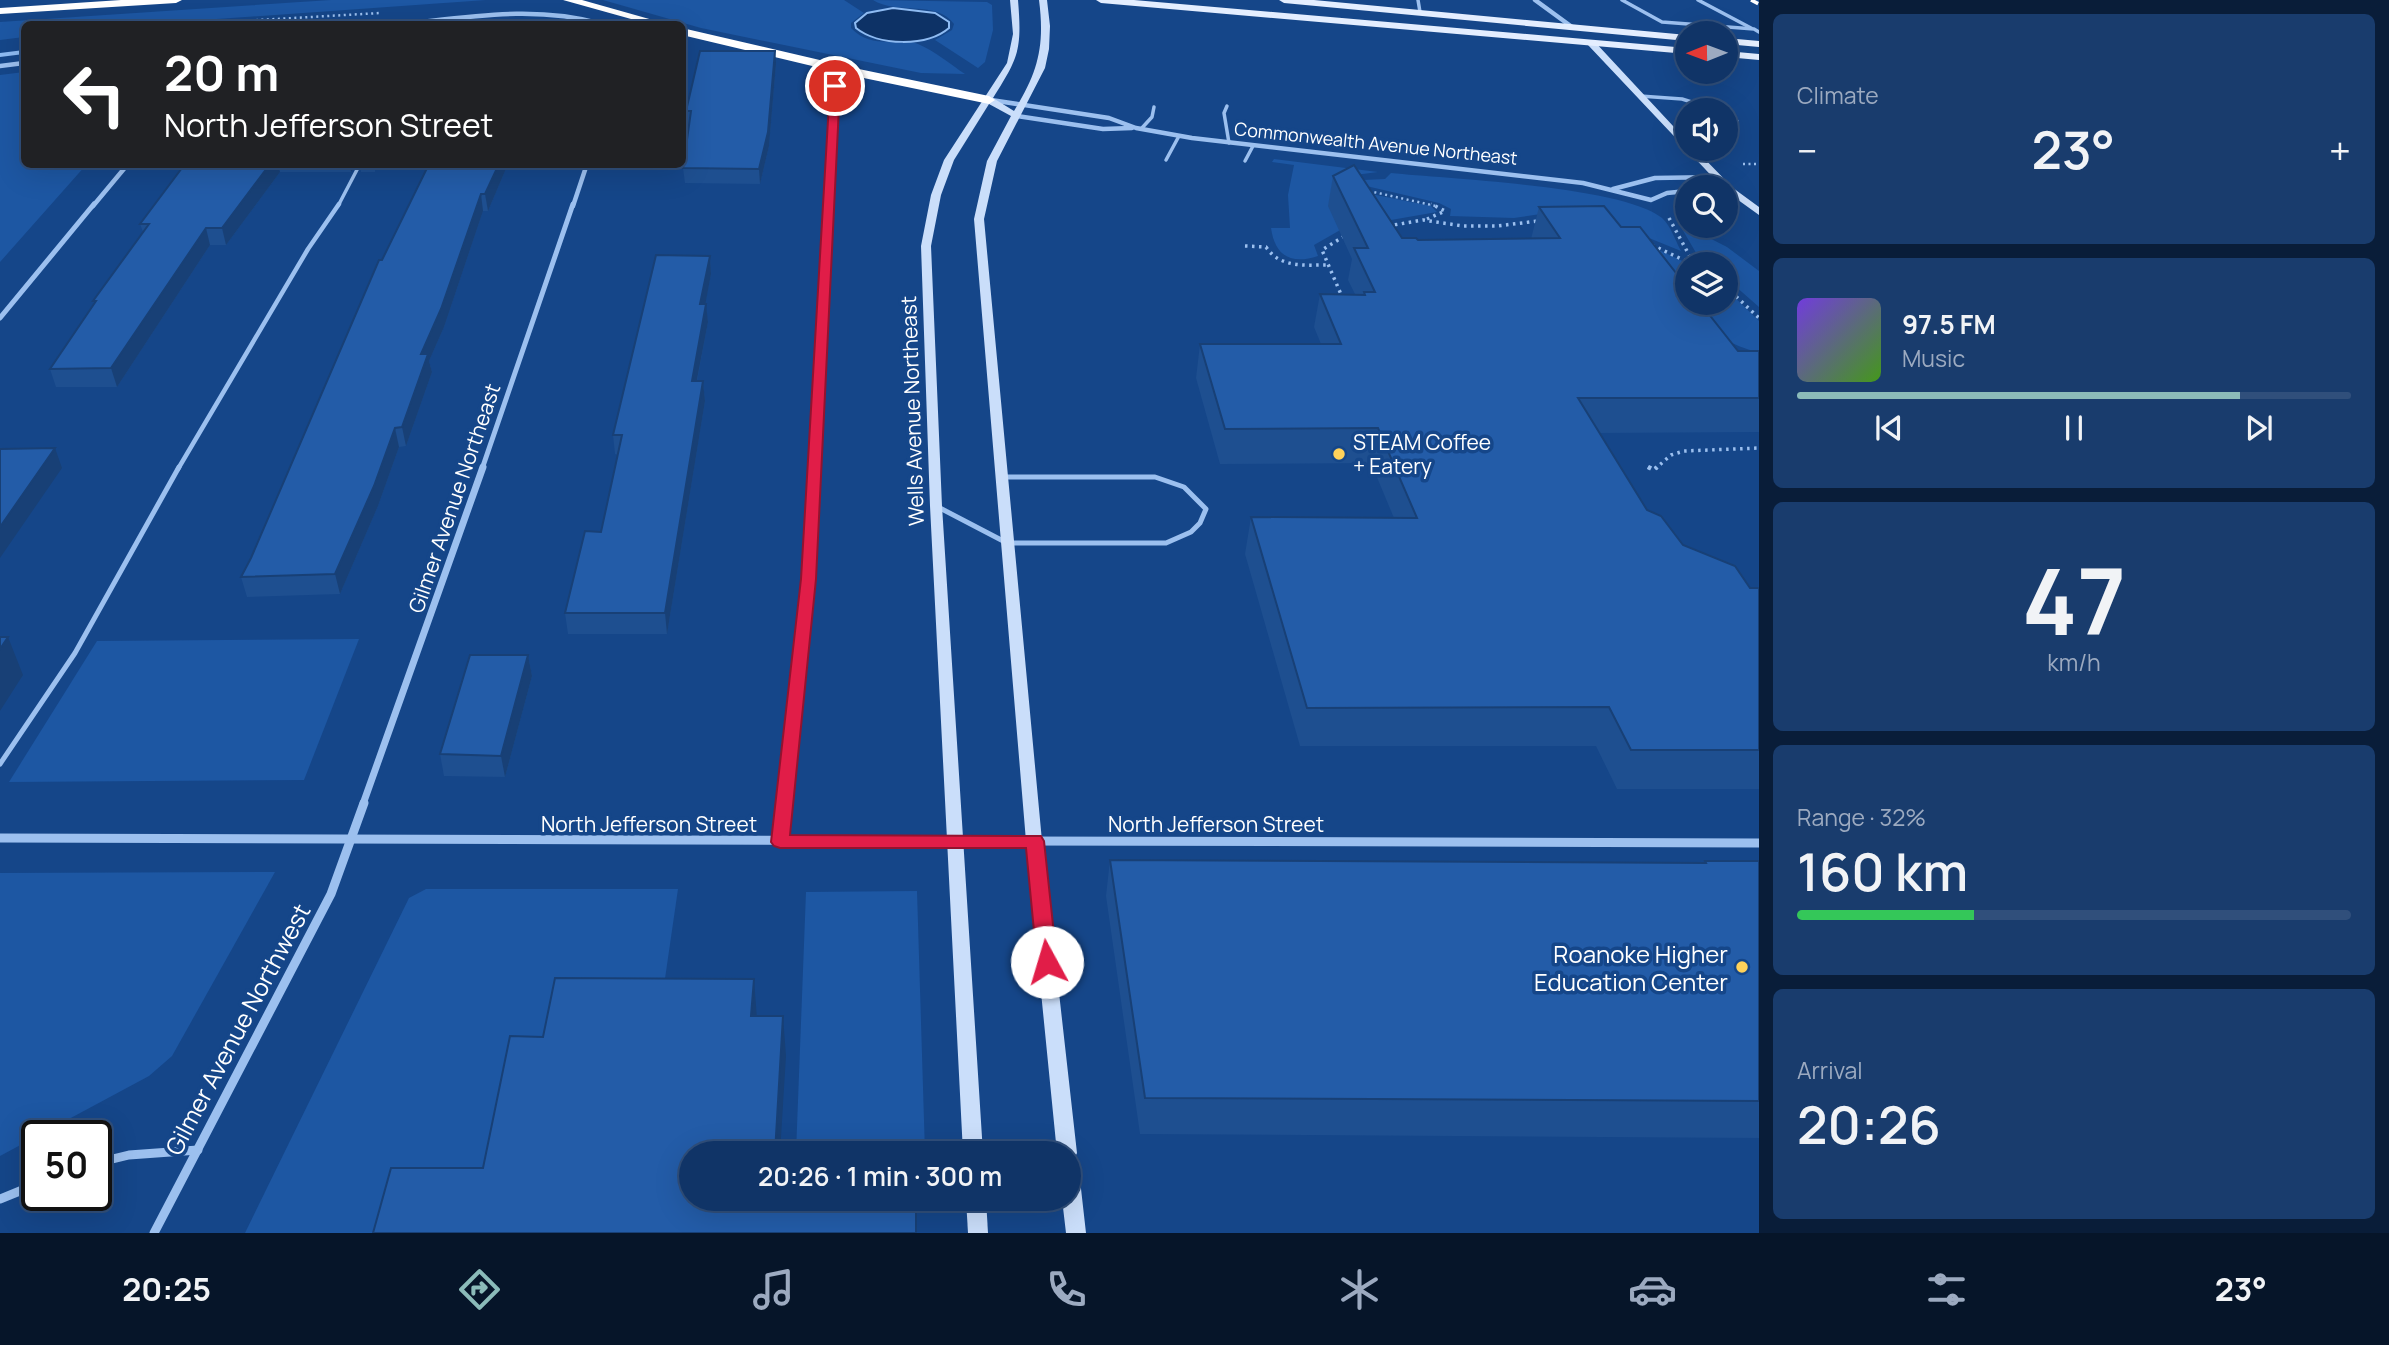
<!DOCTYPE html>
<html lang="en">
<head>
<meta charset="utf-8">
<style>
  body { margin:0; font-family:Manrope,sans-serif; background:#193c6d; color:#f1f3f6; height:100vh; display:flex; flex-direction:column; font-size:26px; white-space:nowrap }
  * { box-sizing:border-box; margin:0 }
  p { font-size:23px; color:#9caac0 }
  .icon { flex:none; width:38px; height:38px; fill:none; stroke:currentColor; stroke-width:2; stroke-linecap:round; stroke-linejoin:round }
  .map { position:relative; flex:1; overflow:hidden }
  .details { display:flex; flex-direction:column; gap:14px; padding:14px; background:#091d39; width:630px }
  .details>* { flex:none }
  .banner { position:absolute; left:21px; top:21px; width:665px; height:147px; border-radius:10px; box-shadow:0 7px 28px #0002,0 0 0 2px #304f7b; background:#202124; color:#fff; overflow:hidden }
  .needle { width:46px; rotate:269deg }
  .fabs { position:absolute; left:1675px; top:21px; display:grid; gap:14px }
  .fabs a { display:grid; place-items:center; width:63px; height:63px; border-radius:50%; background:#103467; box-shadow:0 7px 28px #0002,0 0 0 2px #304f7b; font-size:35px }
  .speed { position:absolute; left:21px; top:1120px; display:flex; gap:14px; font-size:35px; font-weight:700; text-align:center }
  .speed>* { display:grid; place-content:center; width:91px; height:91px; border-radius:50%; background:#103467; box-shadow:0 7px 28px #0002,0 0 0 2px #304f7b; line-height:1 }
  .speed .limit { border:4px solid #111; border-radius:10px; background:#fff; color:#111 }
  .pin { position:absolute; display:grid; place-items:center; width:60px; height:60px; color:#fff; margin:-30px; border:4px solid #fff; border-radius:50%; box-shadow:0 2px 7px #0007 }
  .me { position:absolute; width:77px; margin:-38px; rotate:354deg; stroke-linejoin:round; filter:drop-shadow(0 0 5px #0008) }
  .turn { display:flex; align-items:center; gap:24px; height:147px; padding:0 28px; font-size:32px }
  .turn .icon { width:91px; height:91px; stroke-width:2.5 }
  .turn b { display:block; font-size:49px; line-height:60px }
  .big { font-size:52px; font-weight:600; line-height:1.1 }
  .details .card { flex:1; display:flex; flex-direction:column; justify-content:center; gap:10px; min-width:0; padding:0 24px; border-radius:10px; background:#193c6d }
  .details .dial { align-items:center; gap:0 }
  .dial b { font-size:91px; line-height:1 }
  .song { display:flex; align-items:center; gap:21px }
  .cover { width:84px; height:84px; border-radius:10px; background:linear-gradient(135deg,hsl(260 70% 55%),hsl(100 70% 35%)) }
  .played { height:7px; border-radius:4px; background:linear-gradient(90deg,#8bbbb9 80%,#304f7b 80%) }
  .keys { display:flex; justify-content:space-around; direction:ltr }
  .heat { display:flex; justify-content:space-between; align-items:center; font-size:38px; direction:ltr }
  .charge { height:10px; border-radius:5px; background:linear-gradient(90deg,#34c759 32%,#304f7b 0) }
  .trip { position:absolute; left:679px; top:1141px; width:402px; height:70px; border-radius:35px; background:#103467; box-shadow:0 7px 28px #0002,0 0 0 2px #304f7b; font-weight:600; line-height:70px; text-align:center }
  .tab-bar { display:flex; height:112px; justify-content:space-around; align-items:center; background:#061529; color:#9caac0 }
  .tab-bar .icon { width:49px; height:49px }
  .tab-bar .current { color:#8bbbb9 }
  .tab-bar b { font-size:32px; color:#f1f3f6 }
  main { display:flex; flex:1; min-height:0 }
  .map>svg:first-child { display:block }
  .green { fill:#1d57a3 }
  .water { fill:#0d3266; stroke:#8ebbf2; stroke-width:2 }
  .lines { fill:none; stroke-linecap:round; stroke-linejoin:round }
  .stream { fill:#8ebbf2; fill-rule:evenodd }
  .path-far2 { stroke:#9cc0ef; stroke-width:2.5; stroke-dasharray:2 3.5; stroke-linecap:butt }
  .path-far1 { stroke:#9cc0ef; stroke-width:3.5; stroke-dasharray:2.5 4.5; stroke-linecap:butt }
  .path { stroke:#9cc0ef; stroke-width:4.5; stroke-dasharray:3.5 5; stroke-linecap:butt }
  .lane-far3 { stroke:#9cc0ef; stroke-width:3.5 }
  .lane-far2 { stroke:#9cc0ef; stroke-width:4.5 }
  .lane-far1 { stroke:#9cc0ef; stroke-width:5 }
  .lane { stroke:#9cc0ef; stroke-width:7 }
  .street-far3 { stroke:#9cc0ef; stroke-width:4.5 }
  .street-far2 { stroke:#9cc0ef; stroke-width:5 }
  .street-far1 { stroke:#9cc0ef; stroke-width:7 }
  .street { stroke:#9cc0ef; stroke-width:9 }
  .secondary { fill:#cadefa; fill-rule:evenodd }
  .primary { fill:#e4eeff; fill-rule:evenodd }
  .highway { fill:#fff; fill-rule:evenodd }
  .rail { stroke:#fff; stroke-width:3.5; stroke-dasharray:8 3.5; stroke-linecap:butt }
  .wall { fill:#1e4f90 }
  .shaded-wall { fill:#184076 }
  .building { fill:#235ca8; stroke:#184076; stroke-width:2 }
  .route { fill:#e11d48; stroke:#92132f; stroke-width:2 }
  .poi-dot { fill:#ffd25a; stroke:#154689; stroke-width:2.5 }
  .labels { text-anchor:middle; dominant-baseline:central; stroke-width:7; stroke-linejoin:round; paint-order:stroke }
  .far-street-label { font-size:18px; fill:#fff; stroke:#154689 }
  .street-label { font-size:21px; fill:#fff; stroke:#154689 }
  .poi-label { font-size:21px; fill:#fff; stroke:#154689; text-anchor:start }
  .near-poi-label { font-size:24px; fill:#fff; stroke:#154689; text-anchor:end }
  .near-street-label { font-size:24px; fill:#fff; stroke:#154689 }
</style>
</head>
<body>
<main>
<div class="map">
<svg width="1759" height="1233" viewBox="0 0 1759 1233">
  <rect width="100%" height="100%" fill="#154689"/>
  <!-- green -->
  <g class="green">
    <polygon points="331,0 486,0 146,24 24,24 24,37 0,40 0,22"/>
    <path d="M603,0h241l20,13 -13,10v5c22,23 48,8 67,16 17,7 32,20 47,30l-44,-1 -220,-45z"/>
    <path d="M873,0l114,2 5,3 1,25 -8,32 -7,6 -43,-28 17,-10 2,-6c-16,-24 -58,-9 -81,-24z"/>
    <polygon points="24,72 24,164 86,165 0,262 0,75"/>
    <path d="M1274,159l104,13 -23,3 -4,15 80,16 6,6 -46,8 -35,1 -42,24 4,11c-27,9 -43,0 -47,-28h19l-2,-33 6,-30 -22,-3z"/>
    <path d="M1391,173c57,6 232,13 271,45 9,8 13,22 19,33l-37,-15 -97,-23 -33,5 -64,-2 1,-7 -12,-6 -77,-18 1,-5 22,-1z"/>
    <polygon points="1678,222 1727,247 1759,271 1759,307 1726,278 1726,264 1702,263"/>
    <path d="M1648,245l41,19 -2,39h39v-14l33,32v31c-58,-11 -82,-62 -111,-107z"/>
    <polygon points="359,639 304,780 9,782 97,641"/>
    <polygon points="275,872 172,1056 149,1076 0,1156 0,873"/>
    <polygon points="426,889 678,889 660,1013 487,1201 390,1233 245,1233 409,898"/>
    <polygon points="917,891 925,1153 796,1153 806,892"/>
  </g>
  <!-- water -->
  <path class="water" d="M893,8l42,5 14,9v6c-22,19 -71,18 -93,0l-1,-5 12,-10z"/>
  <g class="lines">
    <!-- stream -->
    <polygon class="stream" points="24,50 24,54 0,57 0,53"/>
    <!-- path-far2 -->
    <g class="path-far2">
      <polyline points="190,24 380,13"/>
      <polyline points="1743,164 1759,164"/>
      <polyline points="1369,191 1436,206"/>
    </g>
    <!-- path-far1 -->
    <g class="path-far1">
      <polyline points="1669,218 1694,264"/>
      <polyline points="1427,219 1445,211 1431,204"/>
      <polyline points="1388,226 1423,220 1463,226 1497,226 1538,221"/>
      <polyline points="1652,245 1692,264"/>
      <path d="M1245,246l21,1c14,21 38,18 61,18"/>
      <polyline points="1726,287 1759,318"/>
      <polyline points="1343,299 1322,250 1346,235"/>
      <polyline points="1648,467 1651,469"/>
      <polyline points="1655,469 1671,455 1684,451 1759,448"/>
    </g>
    <!-- path -->
    <polyline class="path" points="1648,467 1654,470 1657,467"/>
    <!-- lane-far3 -->
    <g class="lane-far3">
      <polyline points="1418,0 1420,12"/>
      <polyline points="1622,0 1662,22 1754,29 1759,32"/>
      <polyline points="1698,0 1751,28"/>
      <polyline points="1640,96 1682,99 1717,110"/>
      <polyline points="1227,106 1224,113 1229,143"/>
      <polyline points="1726,115 1737,121"/>
      <polyline points="1141,129 1152,117 1154,107"/>
      <polyline points="1166,160 1179,136"/>
      <polyline points="1245,161 1253,146"/>
      <polyline points="338,206 360,164"/>
      <polyline points="827,206 833,90 839,81 853,73"/>
    </g>
    <!-- lane-far2 -->
    <g class="lane-far2">
      <polyline points="178,469 308,249 339,204"/>
      <polyline points="814,469 827,204"/>
    </g>
    <!-- lane-far1 -->
    <g class="lane-far1">
      <polyline points="938,507 1007,543 1166,543 1191,532 1200,523 1206,509 1184,487 1155,477 1004,477"/>
      <polyline points="0,764 75,653 179,467"/>
      <polyline points="785,804 809,579 814,467"/>
    </g>
    <!-- lane -->
    <polyline class="lane" points="781,842 785,803"/>
    <!-- street-far3 -->
    <g class="street-far3">
      <polyline points="1535,0 1572,27"/>
      <path d="M402,24c67,-7 134,-19 200,0"/>
      <polyline points="0,66 24,63"/>
      <polyline points="991,100 1109,118 1136,128 1192,138 1583,183 1651,200 1667,193 1687,191"/>
      <polyline points="1017,116 1103,129 1132,128"/>
      <polyline points="1613,189 1655,178 1716,177"/>
      <polyline points="93,206 128,164"/>
      <polyline points="573,206 587,164"/>
    </g>
    <!-- street-far2 -->
    <g class="street-far2">
      <polyline points="0,318 94,204"/>
      <polyline points="482,469 573,204"/>
    </g>
    <!-- street-far1 -->
    <polyline class="street-far1" points="363,804 483,467"/>
    <!-- street -->
    <g class="street">
      <polyline points="0,838 1759,843"/>
      <polyline points="96,1163 129,1155 198,1150"/>
      <polyline points="0,1199 37,1184"/>
      <polyline points="154,1233 331,894 364,803"/>
    </g>
    <!-- secondary -->
    <g class="secondary">
      <path d="M1010,0h8c4,50 1,57 -25,98l21,13c24,-39 31,-65 25,-111h8l3,26 -1,23 -4,19 -48,93 -13,58 58,622 35,312 -3,6 -5,2v-8h-12l-31,-312 -52,-622 13,-58 24,-45 -22,-12 -35,56 -13,35 -10,51 11,260 41,647h-20l-33,-647 -9,-260 10,-51 13,-35 63,-97 6,-29z"/>
      <polygon points="1588,41 1594,41 1687,141 1687,149 1695,149 1733,188 1759,207 1759,215 1727,192 1726,187 1722,187 1588,45"/>
      <polygon points="1069,1163 1076,1165 1079,1171 1086,1233 1066,1233 1062,1199 1069,1199"/>
      <polygon points="966,1199 986,1199 988,1233 968,1233"/>
    </g>
    <!-- primary -->
    <g class="primary">
      <polygon points="1096,0 1134,0 1687,48 1687,54 1101,3"/>
      <polygon points="1279,0 1314,0 1687,35 1687,41 1284,3"/>
      <polygon points="1726,38 1759,41 1759,47 1726,44"/>
      <polygon points="1726,51 1759,54 1759,60 1726,57"/>
    </g>
    <!-- highway -->
    <g class="highway">
      <polygon points="121,0 182,0 176,3 0,14 0,8"/>
      <polygon points="563,0 582,0 667,24 649,24"/>
      <polygon points="682,28 854,68 989,96 995,100 989,104 854,76 682,35"/>
    </g>
    <!-- rail -->
    <polyline class="rail" points="1751,0 1759,4"/>
  </g>
  <!-- wall -->
  <g class="wall">
    <polygon points="776,64 769,146 760,184 685,183 683,168 689,125 687,125 686,111"/>
    <polygon points="185,164 357,164 351,172 280,172 226,245 210,245 117,387 56,387 50,369 94,303 93,301 143,232 140,224"/>
    <polygon points="360,164 508,164 488,211 483,211 444,327 429,361 432,372 406,446 399,447 378,506 340,594 247,597 241,577 251,558 382,260 427,168 375,169 375,172 361,172"/>
    <polygon points="1333,176 1402,238 1418,240 1531,239 1539,207 1621,227 1738,351 1759,351 1759,432 1599,433 1647,510 1683,545 1750,588 1759,588 1759,789 1617,789 1596,746 1300,746 1245,554 1251,517 1394,518 1371,463 1220,464 1196,378 1200,344 1321,344 1314,327 1320,294 1355,294 1348,280 1352,259 1328,206"/>
    <polygon points="710,256 711,274 705,304 708,322 697,381 703,381 705,401 667,634 568,634 565,613 601,532 618,455 615,454 613,435"/>
    <polygon points="528,655 532,676 505,777 444,776 440,754"/>
    <polygon points="1110,860 1704,863 1705,861 1759,861 1759,1138 1140,1134 1106,896"/>
  </g>
  <!-- shaded-wall -->
  <g class="shaded-wall">
    <polygon points="775,51 776,64 769,146 760,184 759,169"/>
    <polygon points="270,164 278,164 280,172 226,245 222,228"/>
    <polygon points="350,164 357,164 351,172"/>
    <polygon points="499,164 508,164 488,211 485,194"/>
    <polygon points="481,194 483,211 444,327 429,361 432,372 406,446 402,427 421,354"/>
    <polygon points="206,228 210,245 117,387 111,368"/>
    <polygon points="710,256 711,274 702,322 700,304"/>
    <polygon points="706,304 708,322 693,400 692,381"/>
    <polygon points="703,381 705,401 667,634 665,613"/>
    <polygon points="395,428 399,447 378,506 340,594 335,574"/>
    <polygon points="55,448 62,468 0,558 0,527"/>
    <polygon points="8,637 23,675 0,711 0,649"/>
    <polygon points="528,655 532,676 505,777 501,756"/>
    <polygon points="754,979 757,1019 751,1016"/>
    <polygon points="783,1016 786,1056 780,1153 775,1153"/>
  </g>
  <!-- building -->
  <g class="building">
    <polygon points="700,51 775,51 768,132 759,169 683,168 691,111 686,111"/>
    <polygon points="185,164 270,164 222,228 206,228 111,368 50,369 96,301 93,301 149,224 140,224"/>
    <polygon points="429,164 499,164 485,194 481,194 441,309 421,354 428,354 402,427 395,428 374,486 335,574 241,577 251,558 379,260 382,260"/>
    <polygon points="1354,165 1402,238 1416,238 1418,240 1560,238 1539,207 1604,206 1621,227 1640,227 1687,287 1687,303 1700,303 1738,351 1759,351 1759,398 1578,398 1647,510 1661,516 1683,545 1735,566 1750,588 1759,588 1759,750 1631,750 1609,707 1307,708 1251,517 1417,518 1378,428 1225,429 1200,344 1341,344 1320,294 1365,295 1364,292 1375,292 1354,248 1368,248 1333,176"/>
    <polygon points="656,255 710,256 700,304 706,304 692,381 703,381 665,613 565,613 585,531 601,532 622,435 613,435"/>
    <polygon points="55,448 0,527 0,449"/>
    <polygon points="0,637 8,637 0,649"/>
    <polygon points="470,655 528,655 501,756 440,754"/>
    <polygon points="1110,860 1706,863 1705,861 1759,861 1759,1101 1145,1098"/>
    <polygon points="555,978 754,979 751,1016 783,1016 775,1153 691,1153 691,1199 916,1199 916,1233 373,1233 391,1168 483,1168 510,1036 543,1037"/>
  </g>
  <!-- route -->
  <polygon class="route" points="835,83 840,86 816,579 790,835 1041,836 1044,841 1057,962 1054,967 1047,969 1040,967 1037,962 1026,848 780,848 774,846 771,842 801,579 830,86"/>
  <!-- markers -->
  <g class="poi-dot">
    <circle cx="1339" cy="454" r="7"/>
    <circle cx="1742" cy="967" r="7"/>
  </g>
  <g class="labels">
    <!-- far-street labels -->
    <g class="far-street-label">
      <text transform="translate(1376 143) rotate(6)">Commonwealth Avenue Northeast</text>
    </g>
    <!-- street labels -->
    <g class="street-label">
      <text transform="translate(912 411) rotate(-92)">Wells Avenue Northeast</text>
      <text transform="translate(454 498) rotate(-71)">Gilmer Avenue Northeast</text>
      <text x="649" y="824">North Jefferson Street</text>
      <text x="1216" y="824">North Jefferson Street</text>
    </g>
    <!-- poi labels -->
    <g class="poi-label">
      <text x="1353" y="442">STEAM Coffee<tspan x="1353" dy="24">+ Eatery</tspan></text>
    </g>
    <!-- near-poi labels -->
    <g class="near-poi-label">
      <text x="1728" y="953">Roanoke Higher<tspan x="1728" dy="28">Education Center</tspan></text>
    </g>
    <!-- near-street labels -->
    <g class="near-street-label">
      <text transform="translate(237 1029) rotate(-62)">Gilmer Avenue Northwest</text>
    </g>
  </g>
</svg>
<div class="fabs">
<a><svg class="needle" viewBox="-14 -14 28 28"><path d="M0-13l5 13h-10z" fill="#e53935"/><path d="M0 13l5-13h-10z" fill="#9caac0"/></svg></a>
<a><svg class="icon" aria-label="sound" viewBox="0 0 24 24"><path d="M4 9h4l5-4v14l-5-4H4zM17 9q2 3 0 6"/></svg></a>
<a><svg class="icon" aria-label="search" viewBox="0 0 24 24"><circle cx="10" cy="10" r="6"/><path d="M15 15l6 6"/></svg></a>
<a><svg class="icon" aria-label="layers" viewBox="0 0 24 24"><path d="M12 4l9 5-9 5-9-5zM3 14l9 5 9-5"/></svg></a>
</div>
<div class="speed"><div class="limit">50</div></div>
<div class="pin" style="left:835px;top:86px;background:#d93025"><svg class="icon" aria-label="arrive" viewBox="0 0 24 24"><path d="M6 21V4h12l-3 4 3 4H6"/></svg></div>
<svg class="me" style="left:1047px;top:962px" viewBox="-20 -20 40 40"><circle r="19" fill="#fff"/><path d="M0-13L10 11 0 6-10 11z" fill="#e11d48"/></svg>
<div class="trip">20:26 · 1 min · 300 m</div>
<div class="banner">
<div class="turn"><svg class="icon" aria-label="left" viewBox="0 0 24 24"><path d="M17 20v-9H6M10 6l-5 5 5 5"/></svg><div><b>20 m</b>North Jefferson Street</div></div>
</div>
</div>
<section class="details">
<div class="card"><p>Climate</p>
<div class="heat"><a>−</a><b class="big">23°</b><a>+</a></div>
</div>
<div class="card">
<div class="song"><i class="cover"></i><div><b>97.5 FM</b><p>Music</p></div></div>
<div class="played"></div>
<div class="keys"><svg class="icon" aria-label="previous" viewBox="0 0 24 24"><path d="M18 5L8 12l10 7zM5 5v14"/></svg><svg class="icon" aria-label="pause" viewBox="0 0 24 24"><path d="M8 5v14M16 5v14"/></svg><svg class="icon" aria-label="next" viewBox="0 0 24 24"><path d="M6 5l10 7-10 7zM19 5v14"/></svg></div>
</div>
<div class="card dial"><b>47</b><p>km/h</p></div>
<div class="card"><p>Range · 32%</p><b class="big">160 km</b><div class="charge"></div></div>
<div class="card"><p>Arrival</p><b class="big">20:26</b></div>
</section>
</main>
<nav class="tab-bar">
<b>20:25</b>
<svg class="icon current" aria-label="directions" viewBox="0 0 24 24"><path d="M12 3l9 9-9 9-9-9zM9 14v-3h6M13 9l2 2-2 2"/></svg>
<svg class="icon" aria-label="music" viewBox="0 0 24 24"><path d="M9 18V5l10-2v13"/><circle cx="6" cy="18" r="3"/><circle cx="16" cy="16" r="3"/></svg>
<svg class="icon" aria-label="phone" viewBox="0 0 24 24"><path d="M5 4h4l2 5-3 2q2 4 5 5l2-3 5 2v4C11 20 4 13 5 4z"/></svg>
<svg class="icon" aria-label="climate" viewBox="0 0 24 24"><path d="M12 3v18M4 7l16 10M4 17L20 7"/></svg>
<svg class="icon" aria-label="car" viewBox="0 0 24 24"><path d="M5 17H2v-5l4-1 3-4h7l3 4 3 1v5h-3M9 17h6M6 11h13"/><circle cx="7" cy="17" r="2"/><circle cx="17" cy="17" r="2"/></svg>
<svg class="icon" aria-label="filters" viewBox="0 0 24 24"><path d="M4 7h16M4 17h16"/><circle cx="9" cy="7" r="2"/><circle cx="15" cy="17" r="2"/></svg>
<b>23°</b>
</nav>
</body>
</html>
